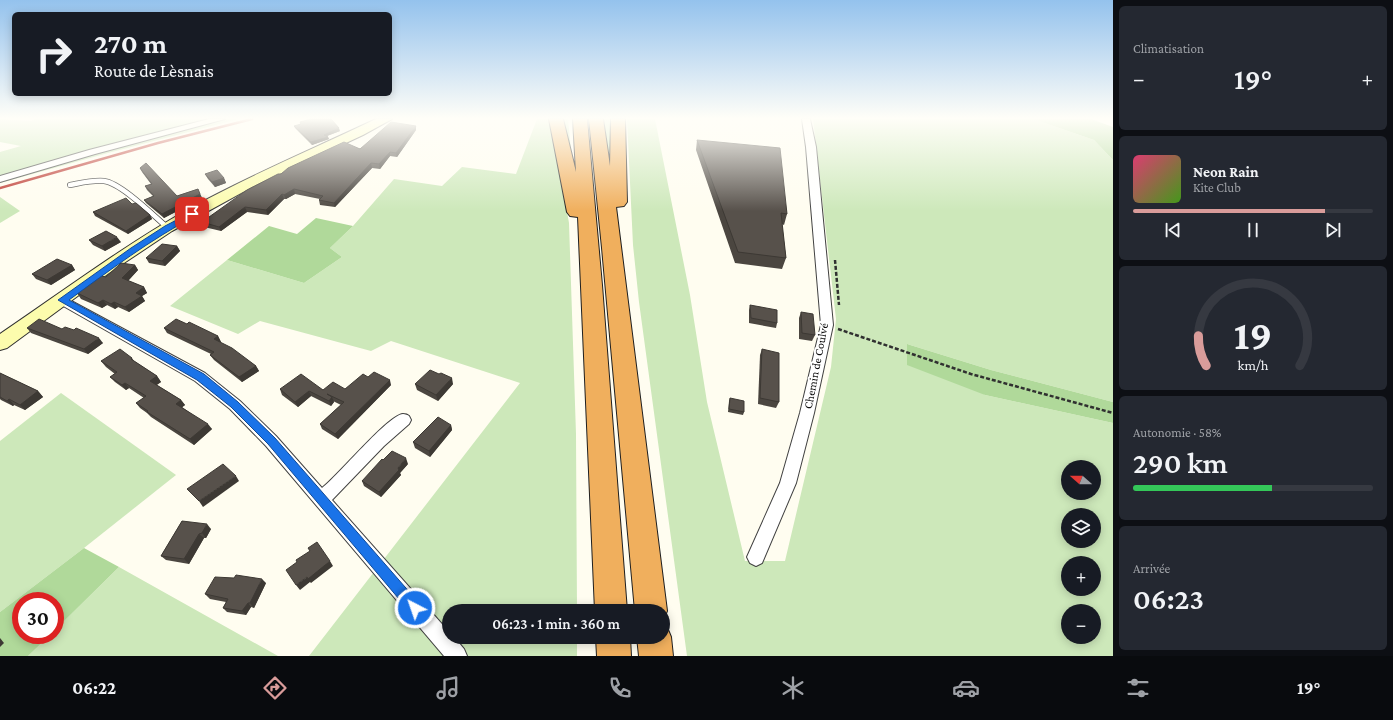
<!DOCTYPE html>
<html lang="fr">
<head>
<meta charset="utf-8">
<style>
  body { margin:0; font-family:"Crimson Pro",serif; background:#242831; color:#f1f3f6; height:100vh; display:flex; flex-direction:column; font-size:15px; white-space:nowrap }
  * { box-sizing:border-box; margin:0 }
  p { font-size:13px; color:#9ea1a6 }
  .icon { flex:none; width:22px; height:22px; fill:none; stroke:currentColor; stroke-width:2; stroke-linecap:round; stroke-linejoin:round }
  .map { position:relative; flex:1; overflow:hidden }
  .panel { display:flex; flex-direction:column; gap:6px; padding:6px; background:#0d0f14; width:280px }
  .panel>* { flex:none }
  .guide { position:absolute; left:12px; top:12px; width:380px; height:84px; border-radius:6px; box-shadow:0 2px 10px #0003; background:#171b24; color:#f1f3f6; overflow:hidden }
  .needle { width:26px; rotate:291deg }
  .controls { position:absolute; left:1061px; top:460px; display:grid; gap:8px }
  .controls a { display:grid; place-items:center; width:40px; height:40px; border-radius:50%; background:#171b24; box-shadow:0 2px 10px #0003; font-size:20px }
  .speed { position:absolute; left:12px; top:592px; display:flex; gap:8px; font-size:20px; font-weight:700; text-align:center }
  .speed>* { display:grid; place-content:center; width:52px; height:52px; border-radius:50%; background:#171b24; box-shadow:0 2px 10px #0003; line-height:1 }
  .speed .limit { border:6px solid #d22; background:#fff; color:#111 }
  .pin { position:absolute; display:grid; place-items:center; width:34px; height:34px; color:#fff; margin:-17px; border-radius:8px; box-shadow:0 2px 6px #0006 }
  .me { position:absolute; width:44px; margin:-22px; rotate:319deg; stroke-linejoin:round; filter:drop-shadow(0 0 3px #0008) }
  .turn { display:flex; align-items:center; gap:14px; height:84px; padding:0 16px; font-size:18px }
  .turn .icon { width:52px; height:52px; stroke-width:2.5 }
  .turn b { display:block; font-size:28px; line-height:34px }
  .big { font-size:30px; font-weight:600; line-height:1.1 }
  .panel .card { flex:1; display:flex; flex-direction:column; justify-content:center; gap:6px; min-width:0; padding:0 14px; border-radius:6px; background:#242831 }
  .panel .dial { align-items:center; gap:0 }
  .dial svg { height:104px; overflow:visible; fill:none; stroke:#363941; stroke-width:7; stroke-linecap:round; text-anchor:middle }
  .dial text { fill:#f1f3f6; stroke:none }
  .song { display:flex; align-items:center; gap:12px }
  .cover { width:48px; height:48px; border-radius:6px; background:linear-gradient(135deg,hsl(340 70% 55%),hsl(100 70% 35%)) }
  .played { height:4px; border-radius:2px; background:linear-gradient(90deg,#d99c9a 80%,#363941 80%) }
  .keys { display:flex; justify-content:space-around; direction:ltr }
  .heat { display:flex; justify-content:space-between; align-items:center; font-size:22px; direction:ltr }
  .charge { height:6px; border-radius:3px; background:linear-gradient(90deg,#34c759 58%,#363941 0) }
  .trip { position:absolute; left:442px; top:604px; width:228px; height:40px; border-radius:20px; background:#171b24; box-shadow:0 2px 10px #0003; font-weight:600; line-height:40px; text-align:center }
  .menu { display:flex; height:64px; justify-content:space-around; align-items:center; background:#090b0e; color:#9ea1a6 }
  .menu .icon { width:28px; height:28px }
  .menu .selected { color:#d99c9a }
  .menu b { font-size:18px; color:#f1f3f6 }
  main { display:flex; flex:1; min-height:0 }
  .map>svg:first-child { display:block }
  .green { fill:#cde8ba; fill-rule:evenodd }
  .forest { fill:#b0d99a }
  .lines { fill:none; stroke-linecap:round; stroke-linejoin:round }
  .lane-casing { stroke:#414141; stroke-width:6 }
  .street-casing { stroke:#414141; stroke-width:2 }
  .secondary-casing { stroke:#303030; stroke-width:2 }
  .highway-casing { stroke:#1f1f1f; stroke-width:2 }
  .path { stroke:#303030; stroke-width:2.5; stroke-dasharray:4 2; stroke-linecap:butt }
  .lane { stroke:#fff; stroke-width:4.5 }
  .street { fill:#fff; fill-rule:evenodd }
  .secondary { fill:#fcfcad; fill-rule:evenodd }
  .highway { fill:#f0af5d; fill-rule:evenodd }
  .rail { stroke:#bb322a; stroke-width:2.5 }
  .wall { fill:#4b4640 }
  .shaded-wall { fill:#3d3934 }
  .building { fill:#57514b; stroke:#3d3934 }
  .route { fill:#1a73e8; stroke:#114b97 }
  .labels { text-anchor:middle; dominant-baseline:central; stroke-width:4; stroke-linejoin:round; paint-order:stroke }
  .street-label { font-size:12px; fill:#0e0e0e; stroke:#fff }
</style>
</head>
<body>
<main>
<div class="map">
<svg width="1113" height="656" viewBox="0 0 1113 656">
  <rect width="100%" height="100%" fill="#fffdf0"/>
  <!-- green -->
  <g class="green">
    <polygon points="0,119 31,121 35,119 238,119 108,153 0,183 0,152 21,146 0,142"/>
    <polygon points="537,119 568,119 571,151 562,183 569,223 576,434 577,611 449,611 449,637 577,637 577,656 309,656 520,383 391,341 371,351 260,321 238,334 170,306 227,260 304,283 342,257 330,248 353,226 394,179 442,186 462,167 516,174"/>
    <polygon points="604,119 613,119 610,169"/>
    <path d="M627,119h28l35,176 17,107 38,159h40l46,-194 5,-48 -23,-200h220l61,21 19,20v242l-122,-32 -84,-26 78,51 128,28v233h-426l-48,-354 -6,-57zM1068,467h26v26h-26zM1068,515h26v26h-26zM1068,563h26v26h-26zM1068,611h26v26h-26z"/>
    <polygon points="0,197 20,211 0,223"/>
    <polygon points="61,393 176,475 84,548 0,612 0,441"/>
    <polygon points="119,567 278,656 28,656 50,635 55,635 55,630"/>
  </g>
  <!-- forest -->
  <g class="forest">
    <polygon points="1033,119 1091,119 1113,127 1113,160 1094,140"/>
    <polygon points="316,218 353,226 330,248 342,257 304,283 227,260 269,226 297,234"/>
    <polygon points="907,344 991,370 1113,402 1113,423 985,395 907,365"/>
    <polygon points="84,548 119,567 55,630 55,601 21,601 21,635 50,635 28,656 0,656 0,612"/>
  </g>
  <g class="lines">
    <!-- lane casing -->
    <g class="lane-casing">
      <path id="lane" d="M70,185c11,-2 22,-5 34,-4 17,2 50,35 64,47"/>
    </g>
    <!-- street casing -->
    <g class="street-casing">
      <g id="street">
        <polygon points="209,119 225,119 95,154 0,182 0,176 89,150"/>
        <polygon points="802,119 810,119 816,147 833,325 814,413 796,483 762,563 756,566 750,563 747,557 780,483 800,413 821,325 806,147"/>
        <path d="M62,296l143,77 35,28 36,35 46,52c16,-12 66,-73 81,-74 2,0 5,1 6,2l2,4 -2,4 -25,22 -52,54 117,132v5h5l10,12 3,7h-23l-178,-210 -36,-37 -35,-28 -137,-78 -2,-3 2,-3z"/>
      </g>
    </g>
    <!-- secondary casing -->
    <g class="secondary-casing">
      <path id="secondary" d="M376,119h16l-29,16 -111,52 -80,44 -63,42 -102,75 -7,2v-16c62,-42 122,-87 187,-124 61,-34 126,-61 189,-91z"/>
    </g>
    <!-- highway casing -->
    <g class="highway-casing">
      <g id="highway">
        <polygon points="549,119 563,119 576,172 573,119 587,119 602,285 627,611 595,611 578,217 570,216 567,212"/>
        <polygon points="589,119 603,119 610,166 611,119 625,119 627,202 624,206 616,207 667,611 663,621 663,611 635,611 602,248"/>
        <polygon points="663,624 666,625 671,637 673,656 639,656 637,637 663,637"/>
        <polygon points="596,637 630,637 631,656 597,656"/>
      </g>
    </g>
    <!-- path -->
    <g class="path">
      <polyline points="835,260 839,305"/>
      <polyline points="838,329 971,374 1113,413"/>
    </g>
    <!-- lane -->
    <use href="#lane" class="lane"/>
    <!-- street -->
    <use href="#street" class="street"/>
    <!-- secondary -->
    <use href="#secondary" class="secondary"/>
    <!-- highway -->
    <use href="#highway" class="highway"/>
    <!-- rail -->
    <polyline class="rail" points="0,188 158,143 252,119"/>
  </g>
  <!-- wall -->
  <g class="wall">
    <polygon points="294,126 340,131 327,136 328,137 329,139 312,145 295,128"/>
    <polygon points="416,130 397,157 390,156 380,169 372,168 335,207 320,205 319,200 320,199 295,194 286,199 284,199 268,215 247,212 221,231 204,227 202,222 281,174"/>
    <polygon points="697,140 787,214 784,225 782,224 786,258 782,269 735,263 696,150"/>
    <polygon points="140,168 177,196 198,189 202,198 164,218 146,203 144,200 153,196 147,190 145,186 151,184 142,172"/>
    <polygon points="205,174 224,178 226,183 215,187 208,179"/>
    <polygon points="132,204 150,215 152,219 128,234 95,216 93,212"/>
    <polygon points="89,240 121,242 105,251 93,245"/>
    <polygon points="177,246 180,251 165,266 149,263 146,258"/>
    <polygon points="72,265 75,270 51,285 36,279 32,274"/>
    <polygon points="135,265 138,270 128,281 144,287 147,293 142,296 145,301 129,312 118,307 115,309 107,305 102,308 81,299 77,293 106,277"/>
    <polygon points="750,305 777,323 776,328 749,323 749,310"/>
    <polygon points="801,312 815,335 812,341 799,339 799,318"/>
    <polygon points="187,324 218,336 221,342 220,342 256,366 259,371 242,382 214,360 210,355 211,354 167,333 164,328"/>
    <polygon points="27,328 62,329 103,343 88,354 31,333"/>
    <polygon points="762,349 779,402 776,408 758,404 760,355"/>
    <polygon points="132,358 134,361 157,376 161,382 157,385 181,400 185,405 182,407 212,429 194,445 151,417 147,413 140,408 136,403 144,398 129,388 126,390 115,382 110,377 115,374 106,367 101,361"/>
    <polygon points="0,373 38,391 43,397 25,410 14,405 13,406 1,400 0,399"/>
    <polygon points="439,374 453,384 438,401 417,390 415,384"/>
    <polygon points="368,377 391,385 338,439 322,429 320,424 341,405 333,401 334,402 331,406 311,396 298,407 282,395 280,389 323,390 345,389"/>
    <polygon points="730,398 744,412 743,415 728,412 729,401"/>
    <polygon points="451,425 452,430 430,457 415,448 413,442"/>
    <polygon points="408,464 400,473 401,475 381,497 364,486 362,481"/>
    <polygon points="182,521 211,529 206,538 204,538 189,564 166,560 161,556"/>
    <polygon points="266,583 254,608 251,607 246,615 227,612 223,608 226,602 210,599 205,594"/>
  </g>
  <!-- shaded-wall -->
  <g class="shaded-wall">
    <polygon points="416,126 416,130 397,157 396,153"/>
    <polygon points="339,128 340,131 324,137 324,135"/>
    <polygon points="328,137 329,139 312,145 311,142"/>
    <polygon points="390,152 390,156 380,169 379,164"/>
    <polygon points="371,163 372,168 335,207 334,203"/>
    <polygon points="224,178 226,183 215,187 212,182"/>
    <polygon points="294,189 295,194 286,199 284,195"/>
    <polygon points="200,194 202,198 164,218 162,214"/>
    <polygon points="282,194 284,199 268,215 266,210"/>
    <polygon points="245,207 247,212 221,231 219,227"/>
    <polygon points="150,215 152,219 128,234 126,231"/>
    <polygon points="117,237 121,242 105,251 102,246"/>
    <polygon points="177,246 180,251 165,266 162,261"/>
    <polygon points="72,265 75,270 51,285 47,280"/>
    <polygon points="135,265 138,270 126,283 122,278"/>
    <polygon points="144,287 147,293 142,296 145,301 129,312 125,307 136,293"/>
    <polygon points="103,300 107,305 102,308 98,303"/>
    <polygon points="114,302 118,307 115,309 111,304"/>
    <polygon points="218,336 221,342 217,345 214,339"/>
    <polygon points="99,338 103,343 88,354 84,349"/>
    <polygon points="256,366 259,371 242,382 239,377"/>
    <polygon points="157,376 161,382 154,386 150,381"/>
    <polygon points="452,378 453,384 438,401 436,395"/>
    <polygon points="390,380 391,385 338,439 335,434"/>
    <polygon points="125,383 129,388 126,390 122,385"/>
    <polygon points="38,391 43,397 25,410 20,405"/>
    <polygon points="309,391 311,396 298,407 295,402"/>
    <polygon points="332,397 334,402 331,406 329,401"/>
    <polygon points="9,399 14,405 13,406 7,401"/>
    <polygon points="181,400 185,405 180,409 176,404"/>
    <polygon points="208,424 212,429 194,445 190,439"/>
    <polygon points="451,425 452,430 430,457 429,451"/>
    <polygon points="406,458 408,464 400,473 401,475 381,497 379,492"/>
    <polygon points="236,476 239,481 203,507 199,501"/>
    <polygon points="207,524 211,529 206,538 202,533"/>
    <polygon points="199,534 204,538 189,564 184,559"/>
    <polygon points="330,561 333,566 311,583 310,582 300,590 296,585"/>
    <polygon points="262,579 266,583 254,608 250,603"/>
    <polygon points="248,603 251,607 246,615 242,611"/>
    <polygon points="0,638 4,643 0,647"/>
  </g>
  <!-- building -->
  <g class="building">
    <polygon points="311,119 331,119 339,128 324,135 328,137 311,142 294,126 301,124 300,122"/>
    <polygon points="391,122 416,126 396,153 390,152 379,164 371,163 334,203 319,200 323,196 294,189 284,195 282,194 266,210 245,207 219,227 202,222 247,190 278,174 281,174 288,168 344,142 360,149"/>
    <polygon points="697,140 780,148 787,214 781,213 786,258 738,252"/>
    <polygon points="146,163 177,196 198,189 200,194 162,214 144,200 154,196 145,186 152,184 140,168"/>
    <polygon points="217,170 224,178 212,182 205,174"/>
    <polygon points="126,198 132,204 136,203 150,215 126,231 93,212"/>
    <polygon points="106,231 117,237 102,246 89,240"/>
    <polygon points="162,244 177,246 162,261 146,258"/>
    <polygon points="57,259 72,265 47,280 32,274"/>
    <polygon points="121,263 135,265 122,278 144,287 136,293 142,296 125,307 114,302 111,304 103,300 98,303 77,293 101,276 106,277"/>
    <polygon points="750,305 777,310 777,323 751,318"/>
    <polygon points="801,312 813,314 815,335 802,333"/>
    <polygon points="39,319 62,329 65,327 74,330 76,328 99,338 84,349 27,328"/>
    <polygon points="176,319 187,324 189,322 218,336 214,339 232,348 256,366 239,377 210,355 214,352 164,328"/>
    <polygon points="120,349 132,358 131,359 157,376 150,381 181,400 176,404 208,424 190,439 147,412 148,411 136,403 146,396 125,383 122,385 110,377 117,372 101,361"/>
    <polygon points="762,349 779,353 779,402 760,398"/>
    <polygon points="430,370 439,374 441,373 452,378 436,395 415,384"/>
    <polygon points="374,372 390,380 335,434 320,424 344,402 327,394 332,397 329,401 309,391 295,402 280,389 301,374 323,390 333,382 345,389 363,374 368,377"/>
    <polygon points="0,373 38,391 20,405 9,399 7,401 0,397"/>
    <polygon points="730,398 744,401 744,412 729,409"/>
    <polygon points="438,417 451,425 429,451 413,442"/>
    <polygon points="392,451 406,458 398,468 399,470 379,492 362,481 382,459 383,460"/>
    <polygon points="223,464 236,476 199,501 187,489"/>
    <polygon points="182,521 207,524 202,533 199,534 184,559 161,556"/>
    <polygon points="317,542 330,561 308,579 307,577 296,585 286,570 297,562 296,560 310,551 308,548"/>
    <polygon points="236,575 262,579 250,603 248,603 242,611 223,608 228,599 205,594 215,577 234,578"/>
  </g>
  <!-- sky -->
  <linearGradient id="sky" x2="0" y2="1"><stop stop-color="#94c2ed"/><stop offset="0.56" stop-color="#fffef8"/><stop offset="1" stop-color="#fffef8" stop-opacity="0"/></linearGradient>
  <rect width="1113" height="211" fill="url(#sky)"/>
  <!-- route -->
  <path class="route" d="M192,212l3,1v3c-45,24 -85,54 -126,84l135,74 34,28 37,36 144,165 2,5 -2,4 -4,2 -5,-2 -142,-168 -37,-37 -34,-27 -139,-80 73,-52 34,-22z"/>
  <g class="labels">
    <!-- street labels -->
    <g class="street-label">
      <text transform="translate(816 366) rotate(-79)">Chemin de Coulvé</text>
    </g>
  </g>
</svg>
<div class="controls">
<a><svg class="needle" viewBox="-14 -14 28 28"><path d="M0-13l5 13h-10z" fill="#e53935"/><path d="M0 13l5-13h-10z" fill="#9ea1a6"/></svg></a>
<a><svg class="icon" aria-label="layers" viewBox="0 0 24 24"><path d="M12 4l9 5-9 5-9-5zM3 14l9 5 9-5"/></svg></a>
<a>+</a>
<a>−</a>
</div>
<div class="speed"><div class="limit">30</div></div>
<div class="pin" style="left:192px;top:214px;background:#d93025"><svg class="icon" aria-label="arrive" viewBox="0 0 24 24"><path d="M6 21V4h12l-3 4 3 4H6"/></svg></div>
<svg class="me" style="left:415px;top:608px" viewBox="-20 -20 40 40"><circle r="17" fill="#1a73e8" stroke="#fff" stroke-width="3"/><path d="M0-11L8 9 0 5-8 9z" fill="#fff"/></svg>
<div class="trip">06:23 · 1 min · 360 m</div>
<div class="guide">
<div class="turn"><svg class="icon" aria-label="right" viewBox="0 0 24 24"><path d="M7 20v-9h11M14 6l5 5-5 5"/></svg><div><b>270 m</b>Route de Lèsnais</div></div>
</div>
</div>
<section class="panel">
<div class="card"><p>Climatisation</p>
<div class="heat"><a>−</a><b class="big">19°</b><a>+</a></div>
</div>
<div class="card">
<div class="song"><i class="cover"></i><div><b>Neon Rain</b><p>Kite Club</p></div></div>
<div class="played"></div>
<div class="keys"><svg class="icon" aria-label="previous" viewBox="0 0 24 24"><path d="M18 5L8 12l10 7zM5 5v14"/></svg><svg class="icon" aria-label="pause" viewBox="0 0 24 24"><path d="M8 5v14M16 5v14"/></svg><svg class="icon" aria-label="next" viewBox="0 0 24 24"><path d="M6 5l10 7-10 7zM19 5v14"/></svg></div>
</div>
<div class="card dial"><svg viewBox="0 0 100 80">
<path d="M14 69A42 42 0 1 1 86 69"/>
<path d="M14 69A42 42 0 0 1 8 46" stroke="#d99c9a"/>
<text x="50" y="56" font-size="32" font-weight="700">19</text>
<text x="50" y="72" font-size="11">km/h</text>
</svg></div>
<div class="card"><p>Autonomie · 58%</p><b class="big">290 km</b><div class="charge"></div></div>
<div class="card"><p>Arrivée</p><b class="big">06:23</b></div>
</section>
</main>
<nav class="menu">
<b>06:22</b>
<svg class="icon selected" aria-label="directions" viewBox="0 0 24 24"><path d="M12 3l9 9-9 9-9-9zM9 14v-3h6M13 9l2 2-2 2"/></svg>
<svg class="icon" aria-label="music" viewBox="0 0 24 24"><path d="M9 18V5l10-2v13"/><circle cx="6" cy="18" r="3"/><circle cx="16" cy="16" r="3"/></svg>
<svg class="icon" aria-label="phone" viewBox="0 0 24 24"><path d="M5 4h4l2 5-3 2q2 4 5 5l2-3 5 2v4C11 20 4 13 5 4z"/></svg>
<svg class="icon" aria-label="climate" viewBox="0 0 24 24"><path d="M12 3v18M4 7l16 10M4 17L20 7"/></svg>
<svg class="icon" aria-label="car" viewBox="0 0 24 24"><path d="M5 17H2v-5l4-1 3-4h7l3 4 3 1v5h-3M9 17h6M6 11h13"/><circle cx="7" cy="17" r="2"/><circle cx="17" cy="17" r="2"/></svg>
<svg class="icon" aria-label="filters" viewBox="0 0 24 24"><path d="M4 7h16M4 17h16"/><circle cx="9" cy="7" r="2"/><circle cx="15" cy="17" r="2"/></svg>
<b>19°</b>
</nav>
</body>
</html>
